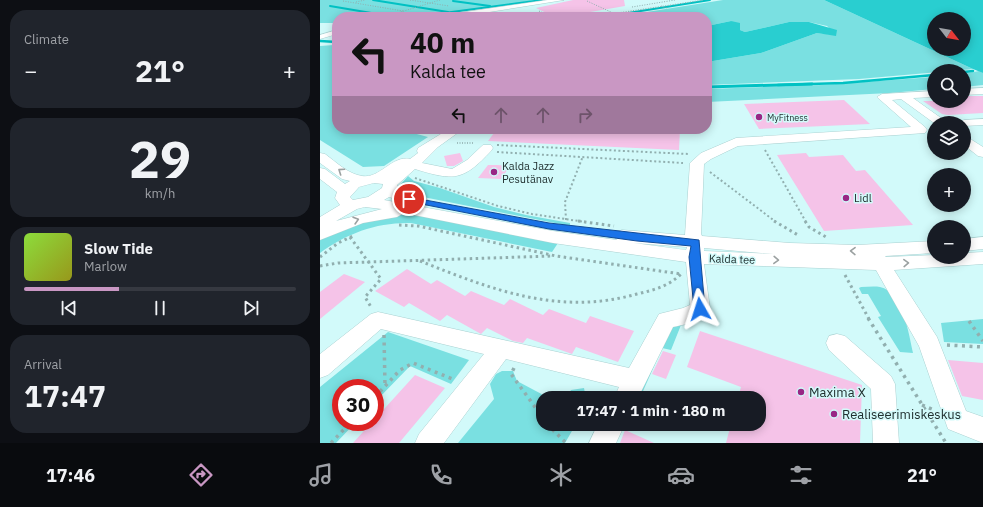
<!DOCTYPE html>
<html lang="en">
<head>
<meta charset="utf-8">
<style>
  body { margin:0; font-family:"IBM Plex Sans",sans-serif; background:#20242c; color:#f1f3f6; height:100vh; display:flex; flex-direction:column; font-size:15px; white-space:nowrap }
  * { box-sizing:border-box; margin:0 }
  p { font-size:13px; color:#9ea1a6 }
  .icon { flex:none; width:22px; height:22px; fill:none; stroke:currentColor; stroke-width:2; stroke-linecap:round; stroke-linejoin:round }
  .map { position:relative; flex:1; overflow:hidden }
  .side { display:flex; flex-direction:column; gap:10px; padding:10px; background:#0d0f14; width:320px }
  .side>* { flex:none }
  .hud { position:absolute; left:12px; top:12px; width:380px; height:122px; border-radius:16px; box-shadow:0 2px 10px #0003; background:#c997c3; color:#111; overflow:hidden }
  .needle { width:26px; rotate:121deg }
  .tools { position:absolute; left:607px; top:12px; display:grid; gap:8px }
  .tools a { display:grid; place-items:center; width:44px; height:44px; border-radius:50%; background:#171b24; box-shadow:0 2px 10px #0003; font-size:20px }
  .speed { position:absolute; left:12px; top:379px; display:flex; gap:8px; font-size:20px; font-weight:700; text-align:center }
  .speed>* { display:grid; place-content:center; width:52px; height:52px; border-radius:50%; background:#171b24; box-shadow:0 2px 10px #0003; line-height:1 }
  .speed .limit { border:6px solid #d22; background:#fff; color:#111 }
  .pin { position:absolute; display:grid; place-items:center; width:34px; height:34px; color:#fff; margin:-17px; border:2px solid #fff; border-radius:50%; box-shadow:0 1px 4px #0007 }
  .me { position:absolute; width:44px; margin:-22px; rotate:354deg; stroke-linejoin:round; filter:drop-shadow(0 0 3px #0008) }
  .turn { display:flex; align-items:center; gap:14px; height:84px; padding:0 12px; font-size:18px }
  .turn .icon { width:52px; height:52px; stroke-width:2.5 }
  .turn b { display:block; font-size:28px; line-height:34px }
  .lanes { display:flex; align-items:center; height:38px; padding:0 12px; background:#0003; justify-content:center; gap:20px; direction:ltr }
  .lanes .off { opacity:.35 }
  .big { font-size:30px; font-weight:700; line-height:1.1 }
  .side .card { flex:1; display:flex; flex-direction:column; justify-content:center; gap:6px; min-width:0; padding:0 14px; border-radius:16px; background:#20242c }
  .side .dial { align-items:center; gap:0 }
  .dial b { font-size:52px; line-height:1 }
  .song { display:flex; align-items:center; gap:12px }
  .cover { width:48px; height:48px; border-radius:6px; background:linear-gradient(135deg,hsl(90 70% 55%),hsl(60 70% 35%)) }
  .played { height:4px; border-radius:2px; background:linear-gradient(90deg,#c997c3 35%,#363941 35%) }
  .keys { display:flex; justify-content:space-around; direction:ltr }
  .heat { display:flex; justify-content:space-between; align-items:center; font-size:22px; direction:ltr }
  .trip { position:absolute; left:216px; top:391px; width:230px; height:40px; border-radius:16px; background:#171b24; box-shadow:0 2px 10px #0003; font-weight:700; line-height:40px; text-align:center }
  .dock { display:flex; height:64px; justify-content:space-around; align-items:center; background:#090b0e; color:#9ea1a6 }
  .dock .icon { width:28px; height:28px }
  .dock .active { color:#c997c3 }
  .dock b { font-size:18px; color:#f1f3f6 }
  main { display:flex; flex:1; min-height:0 }
  .map>svg:first-child { display:block }
  .green { fill:#7ae0e1 }
  .forest { fill:#29ced0; fill-rule:evenodd }
  .lines { fill:none; stroke-linecap:round; stroke-linejoin:round }
  .stream-far2 { stroke:#01c1c3; stroke-width:2 }
  .stream-far1 { stroke:#01c1c3; stroke-width:2.5 }
  .stream { stroke:#01c1c3; stroke-width:3 }
  .building { fill:#f5c3e8 }
  .minor-casing { stroke:#aad1d1; stroke-width:1 }
  .path-far4 { stroke:#91afaf; stroke-width:1; stroke-dasharray:1 1.5; stroke-linecap:butt }
  .path-far3 { stroke:#91afaf; stroke-width:1.5; stroke-dasharray:1 1.5; stroke-linecap:butt }
  .path-far2 { stroke:#91afaf; stroke-width:2; stroke-dasharray:2 2.5; stroke-linecap:butt }
  .path-far1 { stroke:#91afaf; stroke-width:3; stroke-dasharray:2.5 3.5; stroke-linecap:butt }
  .path { stroke:#91afaf; stroke-width:3.5; stroke-dasharray:3 4.5; stroke-linecap:butt }
  .minor { fill:#fff; fill-rule:evenodd }
  .oneway { stroke:#9ba1a1 }
  .route { fill:#1a73e8; stroke:#114b97 }
  .poi-dot { fill:#982785; stroke:#d2fafa; stroke-width:1.5 }
  .labels { text-anchor:middle; dominant-baseline:central; stroke-width:3; stroke-linejoin:round; paint-order:stroke }
  .far-poi-label { font-size:9px; fill:#202f2f; stroke:#d2fafa; text-anchor:start }
  .poi-label { font-size:11px; fill:#202f2f; stroke:#d2fafa; text-anchor:start }
  .street-label { font-size:11px; fill:#202f2f; stroke:#d2fafa }
  .near-poi-label { font-size:13px; fill:#202f2f; stroke:#d2fafa; text-anchor:start }
</style>
</head>
<body>
<main>
<section class="side">
<div class="card"><p>Climate</p>
<div class="heat"><a>−</a><b class="big">21°</b><a>+</a></div>
</div>
<div class="card dial"><b>29</b><p>km/h</p></div>
<div class="card">
<div class="song"><i class="cover"></i><div><b>Slow Tide</b><p>Marlow</p></div></div>
<div class="played"></div>
<div class="keys"><svg class="icon" aria-label="previous" viewBox="0 0 24 24"><path d="M18 5L8 12l10 7zM5 5v14"/></svg><svg class="icon" aria-label="pause" viewBox="0 0 24 24"><path d="M8 5v14M16 5v14"/></svg><svg class="icon" aria-label="next" viewBox="0 0 24 24"><path d="M6 5l10 7-10 7zM19 5v14"/></svg></div>
</div>
<div class="card"><p>Arrival</p><b class="big">17:47</b></div>
</section>
<div class="map">
<svg width="663" height="443" viewBox="0 0 663 443">
  <rect width="100%" height="100%" fill="#d2fafa"/>
  <!-- green -->
  <g class="green">
    <polygon points="0,0 215,0 176,7 94,17 63,15 61,17 17,17 17,23 0,23"/>
    <polygon points="403,0 504,0 653,69 539,79 387,85 387,62 441,53 497,33 516,35 507,26 489,22 469,22 425,32 420,30 411,21 387,26 387,17 295,17"/>
    <polygon points="14,45 17,45 17,129 101,129 93,133 108,137 64,166 43,167 0,140 0,46"/>
    <polygon points="659,71 663,73 663,85 644,87 644,74"/>
    <polygon points="614,77 614,89 570,93 387,102 387,89 502,85"/>
    <polygon points="88,176 94,181 120,188 174,207 206,215 250,223 250,226 93,195 85,192 80,185"/>
    <path d="M85,214l14,1 139,28 -6,9 -141,-29c-33,-1 -64,10 -91,30v-14c29,-14 53,-22 85,-25z"/>
    <path d="M541,287c6,0 13,-1 19,0 23,5 29,48 33,66l-13,-1 -22,-35 3,-1 -13,-22h-6l-3,-6z"/>
    <polygon points="663,319 663,344 624,342 621,323"/>
    <polygon points="354,325 361,325 351,350 342,348 320,398 312,398"/>
    <polygon points="68,332 149,360 131,384 90,366 55,402 55,388 21,388 21,422 36,422 16,443 0,443 0,387"/>
    <polygon points="182,371 193,371 197,381 229,398 223,398 223,424 256,424 245,443 138,443 174,399 170,384 176,374"/>
    <polygon points="264,388 266,398 246,398 251,390"/>
  </g>
  <!-- forest -->
  <g class="forest">
    <path d="M504,0h159v73l-10,-4zM614,19h30v30h-30z"/>
    <polygon points="411,21 420,23 420,30 425,32 469,22 489,22 517,30 516,36 497,33 441,53 387,62 387,26"/>
  </g>
  <g class="lines">
    <!-- stream-far2 -->
    <g class="stream-far2">
      <polyline points="53,0 128,12"/>
      <polyline points="133,1 170,6"/>
      <polyline points="10,6 75,17"/>
      <polyline points="94,17 222,0"/>
      <polyline points="283,17 390,0"/>
    </g>
    <!-- stream-far1 -->
    <g class="stream-far1">
      <polyline points="0,41 17,42"/>
      <polyline points="644,72 653,71"/>
      <polyline points="458,85 523,83 614,75"/>
    </g>
    <!-- stream -->
    <polyline class="stream" points="387,87 492,84"/>
  </g>
  <!-- building -->
  <g class="building">
    <polygon points="253,0 304,0 305,6 241,17 235,17 216,8"/>
    <polygon points="644,96 663,96 663,113 628,115 622,114 603,101 644,101"/>
    <polygon points="524,100 550,124 439,129 424,104"/>
    <polygon points="177,129 360,129 359,150 168,141"/>
    <polygon points="140,153 143,161 134,166 127,166 124,156"/>
    <polygon points="486,153 489,157 523,155 536,171 545,170 593,225 504,231 457,155"/>
    <polygon points="168,165 177,165 190,166 181,179 158,178"/>
    <polygon points="87,269 111,284 117,280 145,296 151,291 184,305 190,299 223,315 229,309 266,323 270,316 314,331 298,362 256,347 252,354 207,338 203,343 193,341 167,328 161,334 127,315 120,321 89,303 84,307 55,291"/>
    <polygon points="24,274 45,282 0,319 0,292"/>
    <polygon points="380,331 542,385 540,443 406,443 411,424 439,424 439,398 418,398 421,387 367,367"/>
    <polygon points="343,351 356,355 346,379 332,374"/>
    <polygon points="628,360 663,363 663,400 642,396"/>
    <polygon points="95,375 125,388 79,443 33,443 52,422 55,422 55,419"/>
    <polygon points="305,430 334,443 300,443"/>
  </g>
  <g class="lines">
    <!-- minor casing -->
    <g class="minor-casing">
      <g id="minor">
        <polygon points="228,0 244,0 138,17 121,17 124,15"/>
        <polygon points="17,30 17,34 0,39 0,35"/>
        <polygon points="663,88 663,94 644,95 644,89"/>
        <path d="M614,91v6l-21,1 35,25h-14l-33,-24 -9,1 33,27 2,3 -2,3 -187,13 -27,13 -7,5 -3,70 1,2 88,7 67,2 77,-4v12l-49,3 1,1 48,-2v2h30v-4l19,-1v12l-89,6 43,67 29,74 17,6v26l-35,-14 -29,-83 -43,-76 -172,-6 6,45c-7,13 -24,15 -37,18l-35,71h-24l5,-11 -113,-28 -62,84h-29l4,-9 65,-80 -103,-25 -53,46 -8,3v-24l51,-40 7,-2 251,56 30,-54 24,-6 7,-3 -4,-43 -133,-19 -149,-30 -7,4 -34,6 -43,17v-23l20,-12 -5,-7 2,-6 -17,-13v-11l5,1 20,15 5,-3 -8,-2 -22,-16v-10l5,1c11,8 23,20 37,22 18,3 30,-21 48,-17l8,-6 -1,-2 1,-3 31,-19h14l-25,18 -16,16 30,6 15,-9 16,-15h8l2,3 -2,3c-28,30 -37,30 -76,18l-18,16 3,6 27,8 3,3 -3,3 -5,2 -33,-10 -5,3 169,31 64,9 -3,-4 2,-4 6,-2 63,5 5,-72 11,-10 35,-15 175,-11 -34,-30 5,-3zM54,183l9,1 -1,4 -14,9 -15,3 -3,-3 9,-10zM45,207l17,2 -46,12 21,-12zM314,243l53,4 -1,3zM384,248l70,6 -70,-3z"/>
        <polygon points="663,119 663,125 644,126 644,123 638,123 644,120"/>
        <polygon points="644,135 663,147 663,157 658,156 644,145"/>
        <polygon points="663,237 663,249 644,251 644,239"/>
        <polygon points="517,334 525,336 571,376 575,384 579,443 553,443 551,389 509,350 506,343 509,336"/>
        <polygon points="278,424 305,424 296,443 269,443"/>
      </g>
    </g>
    <!-- path-far4 -->
    <g class="path-far4">
      <polyline points="90,0 129,6"/>
      <polyline points="23,1 83,11"/>
      <polyline points="267,1 293,13"/>
      <polyline points="36,2 45,0"/>
      <polyline points="341,6 347,8"/>
      <polyline points="312,7 355,0"/>
      <polyline points="219,11 231,17"/>
      <polyline points="64,17 120,0"/>
      <polyline points="271,17 384,0"/>
    </g>
    <!-- path-far3 -->
    <g class="path-far3">
      <polyline points="137,143 154,143"/>
      <polyline points="177,145 179,145"/>
    </g>
    <!-- path-far2 -->
    <g class="path-far2">
      <polyline points="177,145 369,154"/>
      <polyline points="445,150 486,222"/>
      <polyline points="177,152 363,163"/>
      <polyline points="390,172 456,222"/>
      <polyline points="95,178 178,206 212,214 265,222"/>
      <polyline points="246,220 245,202 263,156"/>
    </g>
    <!-- path-far1 -->
    <g class="path-far1">
      <polyline points="258,221 294,226"/>
      <polyline points="454,221 478,235"/>
      <polyline points="485,221 489,227 506,237"/>
      <polyline points="79,225 98,226 236,256 361,274"/>
      <polyline points="30,237 61,279 45,297 51,307"/>
      <polyline points="0,257 18,243 33,236"/>
      <path d="M100,261c73,29 139,55 217,33 17,-4 32,-8 44,-20"/>
      <polyline points="0,266 18,263 232,256"/>
      <polyline points="525,275 549,319"/>
    </g>
    <!-- path -->
    <g class="path">
      <polyline points="548,318 626,443"/>
      <polyline points="649,321 663,341"/>
      <polyline points="64,335 65,386"/>
      <polyline points="627,345 663,347"/>
      <polyline points="194,368 191,374 223,418"/>
      <polyline points="55,397 80,370 93,363 135,380"/>
      <polyline points="602,405 614,410"/>
      <polyline points="227,424 246,443"/>
      <polyline points="11,443 31,422"/>
    </g>
    <!-- minor -->
    <use href="#minor" class="minor"/>
  </g>
  <!-- one-way arrows -->
  <defs><path id="oneway-chevron" d="M-2-3.5L2.5 0L-2 3.5" fill="none" stroke-width="1.6" stroke-linecap="round" stroke-linejoin="round"/></defs>
  <g class="oneway">
    <use href="#oneway-chevron" transform="translate(21 171) rotate(-146)"/>
    <use href="#oneway-chevron" transform="translate(36 220) rotate(-16)"/>
    <use href="#oneway-chevron" transform="translate(533 251) rotate(-179)"/>
    <use href="#oneway-chevron" transform="translate(456 260) rotate(2)"/>
    <use href="#oneway-chevron" transform="translate(586 263) rotate(-2)"/>
  </g>
  <!-- route -->
  <polygon class="route" points="89,197 229,223 379,240 385,309 384,312 375,312 374,309 369,257 371,246 317,241 229,229 86,201 86,198"/>
  <!-- markers -->
  <g class="poi-dot">
    <circle cx="439" cy="117" r="4"/>
    <circle cx="174" cy="172" r="4"/>
    <circle cx="526" cy="198" r="4"/>
    <circle cx="481" cy="392" r="4"/>
    <circle cx="514" cy="414" r="4"/>
  </g>
  <g class="labels">
    <!-- far-poi labels -->
    <g class="far-poi-label">
      <text x="447" y="117">MyFitness</text>
    </g>
    <!-- poi labels -->
    <g class="poi-label">
      <text x="182" y="166">Kalda Jazz<tspan x="182" dy="13">Pesutänav</tspan></text>
      <text x="534" y="198">Lidl</text>
    </g>
    <!-- street labels -->
    <g class="street-label">
      <text transform="translate(412 259) rotate(2)">Kalda tee</text>
    </g>
    <!-- near-poi labels -->
    <g class="near-poi-label">
      <text x="489" y="392">Maxima X</text>
      <text x="522" y="414">Realiseerimiskeskus</text>
    </g>
  </g>
</svg>
<div class="tools">
<a><svg class="needle" viewBox="-14 -14 28 28"><path d="M0-13l5 13h-10z" fill="#e53935"/><path d="M0 13l5-13h-10z" fill="#9ea1a6"/></svg></a>
<a><svg class="icon" aria-label="search" viewBox="0 0 24 24"><circle cx="10" cy="10" r="6"/><path d="M15 15l6 6"/></svg></a>
<a><svg class="icon" aria-label="layers" viewBox="0 0 24 24"><path d="M12 4l9 5-9 5-9-5zM3 14l9 5 9-5"/></svg></a>
<a>+</a>
<a>−</a>
</div>
<div class="speed"><div class="limit">30</div></div>
<div class="pin" style="left:89px;top:199px;background:#d93025"><svg class="icon" aria-label="arrive" viewBox="0 0 24 24"><path d="M6 21V4h12l-3 4 3 4H6"/></svg></div>
<svg class="me" style="left:380px;top:309px" viewBox="-20 -20 40 40"><path d="M0-17L14 15 0 8-14 15z" fill="#1a73e8" stroke="#fff" stroke-width="4"/></svg>
<div class="trip">17:47 · 1 min · 180 m</div>
<div class="hud">
<div class="turn"><svg class="icon" aria-label="left" viewBox="0 0 24 24"><path d="M17 20v-9H6M10 6l-5 5 5 5"/></svg><div><b>40 m</b>Kalda tee</div></div>
<div class="lanes"><svg class="icon" aria-label="left" viewBox="0 0 24 24"><path d="M17 20v-9H6M10 6l-5 5 5 5"/></svg><svg class="icon off" aria-label="ahead" viewBox="0 0 24 24"><path d="M12 20V5M6 11l6-6 6 6"/></svg><svg class="icon off" aria-label="ahead" viewBox="0 0 24 24"><path d="M12 20V5M6 11l6-6 6 6"/></svg><svg class="icon off" aria-label="right" viewBox="0 0 24 24"><path d="M7 20v-9h11M14 6l5 5-5 5"/></svg></div>
</div>
</div>
</main>
<nav class="dock">
<b>17:46</b>
<svg class="icon active" aria-label="directions" viewBox="0 0 24 24"><path d="M12 3l9 9-9 9-9-9zM9 14v-3h6M13 9l2 2-2 2"/></svg>
<svg class="icon" aria-label="music" viewBox="0 0 24 24"><path d="M9 18V5l10-2v13"/><circle cx="6" cy="18" r="3"/><circle cx="16" cy="16" r="3"/></svg>
<svg class="icon" aria-label="phone" viewBox="0 0 24 24"><path d="M5 4h4l2 5-3 2q2 4 5 5l2-3 5 2v4C11 20 4 13 5 4z"/></svg>
<svg class="icon" aria-label="climate" viewBox="0 0 24 24"><path d="M12 3v18M4 7l16 10M4 17L20 7"/></svg>
<svg class="icon" aria-label="car" viewBox="0 0 24 24"><path d="M5 17H2v-5l4-1 3-4h7l3 4 3 1v5h-3M9 17h6M6 11h13"/><circle cx="7" cy="17" r="2"/><circle cx="17" cy="17" r="2"/></svg>
<svg class="icon" aria-label="filters" viewBox="0 0 24 24"><path d="M4 7h16M4 17h16"/><circle cx="9" cy="7" r="2"/><circle cx="15" cy="17" r="2"/></svg>
<b>21°</b>
</nav>
</body>
</html>
